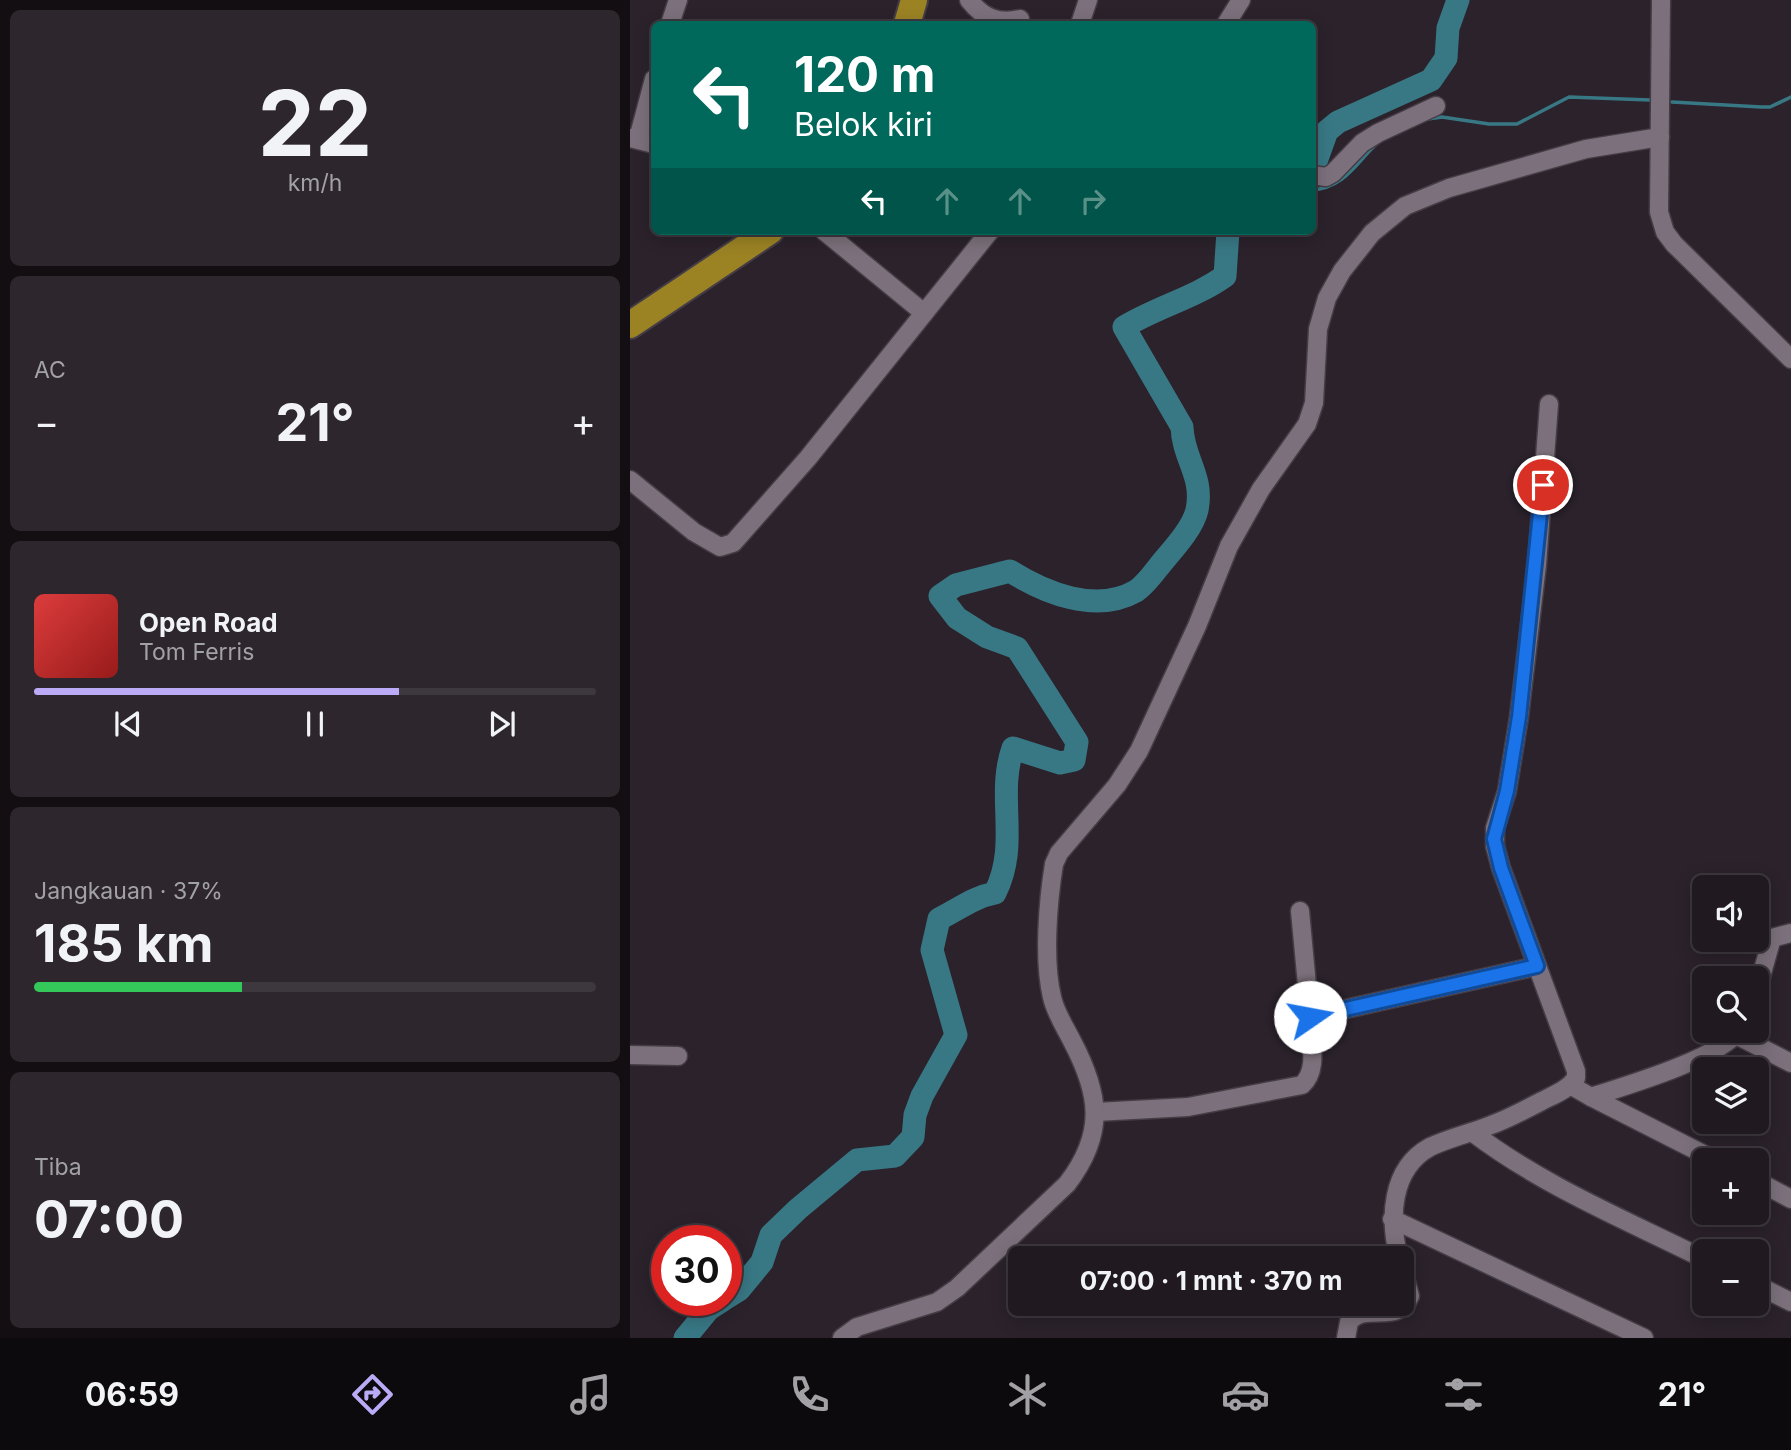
<!DOCTYPE html>
<html lang="id">
<head>
<meta charset="utf-8">
<style>
  body { margin:0; font-family:Inter,sans-serif; background:#2d272d; color:#f1f3f6; height:100vh; display:flex; flex-direction:column; font-size:26px; white-space:nowrap }
  * { box-sizing:border-box; margin:0 }
  p { font-size:23px; color:#a2a1a5 }
  .icon { flex:none; width:38px; height:38px; fill:none; stroke:currentColor; stroke-width:2; stroke-linecap:round; stroke-linejoin:round }
  .map { position:relative; flex:1; overflow:hidden }
  .side { display:flex; flex-direction:column; gap:10px; padding:10px; background:#120e12; width:630px }
  .side>* { flex:none }
  .banner { position:absolute; left:21px; top:21px; width:665px; height:214px; border-radius:10px; box-shadow:0 4px 18px #0003,0 0 0 2px #3d383e; background:#00695c; color:#fff; overflow:hidden }
  .controls { position:absolute; left:1062px; top:875px; display:grid; gap:14px }
  .controls a { display:grid; place-items:center; width:77px; height:77px; border-radius:10px; background:#201a20; box-shadow:0 4px 18px #0003,0 0 0 2px #3d383e; font-size:35px }
  .speed { position:absolute; left:21px; top:1225px; display:flex; gap:14px; font-size:35px; font-weight:700; text-align:center }
  .speed>* { display:grid; place-content:center; width:91px; height:91px; border-radius:50%; background:#201a20; box-shadow:0 4px 18px #0003,0 0 0 2px #3d383e; line-height:1 }
  .speed .limit { border:10px solid #d22; background:#fff; color:#111 }
  .pin { position:absolute; display:grid; place-items:center; width:60px; height:60px; color:#fff; margin:-30px; border:4px solid #fff; border-radius:50%; box-shadow:0 2px 7px #0007 }
  .me { position:absolute; width:77px; margin:-38px; rotate:78deg; stroke-linejoin:round; filter:drop-shadow(0 0 5px #0008) }
  .turn { display:flex; align-items:center; gap:24px; height:147px; padding:0 28px; font-size:32px }
  .turn .icon { width:91px; height:91px; stroke-width:2.5 }
  .turn b { display:block; font-size:49px; line-height:60px }
  .lanes { display:flex; align-items:center; height:66px; padding:0 28px; background:#0003; justify-content:center; gap:35px; direction:ltr }
  .lanes .off { opacity:.35 }
  .big { font-size:52px; font-weight:700; line-height:1.1 }
  .side .tile { flex:1; display:flex; flex-direction:column; justify-content:center; gap:10px; min-width:0; padding:0 24px; border-radius:10px; background:#2d272d }
  .side .dial { align-items:center; gap:0 }
  .dial b { font-size:91px; line-height:1 }
  .song { display:flex; align-items:center; gap:21px }
  .cover { width:84px; height:84px; border-radius:10px; background:linear-gradient(135deg,hsl(0 70% 55%),hsl(0 70% 35%)) }
  .played { height:7px; border-radius:4px; background:linear-gradient(90deg,#bbaaf6 65%,#3d383e 65%) }
  .keys { display:flex; justify-content:space-around; direction:ltr }
  .heat { display:flex; justify-content:space-between; align-items:center; font-size:38px; direction:ltr }
  .charge { height:10px; border-radius:5px; background:linear-gradient(90deg,#34c759 37%,#3d383e 0) }
  .trip { position:absolute; left:378px; top:1246px; width:406px; height:70px; border-radius:10px; background:#201a20; box-shadow:0 4px 18px #0003,0 0 0 2px #3d383e; font-weight:700; line-height:70px; text-align:center }
  .menu { display:flex; height:112px; justify-content:space-around; align-items:center; background:#0d0a0d; color:#a2a1a5 }
  .menu .icon { width:49px; height:49px }
  .menu .current { color:#bbaaf6 }
  .menu b { font-size:32px; color:#f1f3f6 }
  main { display:flex; flex:1; min-height:0 }
  .map>svg:first-child { display:block }
  .lines { fill:none; stroke-linecap:round; stroke-linejoin:round }
  .stream { stroke:#387885; stroke-width:3.5 }
  .river { stroke:#387885; stroke-width:23 }
  .minor-casing { stroke:#453d45; stroke-width:21 }
  .highway-casing { stroke:#453d45; stroke-width:30 }
  .minor { stroke:#7b707b; stroke-width:18 }
  .highway { stroke:#9b8324; stroke-width:26 }
  .route-casing { stroke:#114b97; stroke-width:18 }
  .route { stroke:#1a73e8; stroke-width:12 }
</style>
</head>
<body>
<main>
<section class="side">
<div class="tile dial"><b>22</b><p>km/h</p></div>
<div class="tile"><p>AC</p>
<div class="heat"><a>−</a><b class="big">21°</b><a>+</a></div>
</div>
<div class="tile">
<div class="song"><i class="cover"></i><div><b>Open Road</b><p>Tom Ferris</p></div></div>
<div class="played"></div>
<div class="keys"><svg class="icon" aria-label="previous" viewBox="0 0 24 24"><path d="M18 5L8 12l10 7zM5 5v14"/></svg><svg class="icon" aria-label="pause" viewBox="0 0 24 24"><path d="M8 5v14M16 5v14"/></svg><svg class="icon" aria-label="next" viewBox="0 0 24 24"><path d="M6 5l10 7-10 7zM19 5v14"/></svg></div>
</div>
<div class="tile"><p>Jangkauan · 37%</p><b class="big">185 km</b><div class="charge"></div></div>
<div class="tile"><p>Tiba</p><b class="big">07:00</b></div>
</section>
<div class="map">
<svg width="1161" height="1338" viewBox="0 0 1161 1338">
  <rect width="100%" height="100%" fill="#2b222b"/>
  <g class="lines">
    <!-- stream -->
    <g class="stream">
      <polyline points="1042,102 1131,107 1140,107 1161,97"/>
      <polyline points="798,119 812,117 859,124 887,124 939,97 1020,100"/>
      <path d="M682,190c34,-2 45,-30 68,-49"/>
    </g>
    <!-- river -->
    <g class="river">
      <polyline points="682,173 697,131 708,122 801,80 816,58 818,28 828,0"/>
      <path d="M96,1298l13,-8 23,-28 9,-27 27,-26 59,-49 38,-4 18,-19 2,-22 7,-19 34,-61 -24,-85 7,-31c20,-10 35,-22 56,-26 25,-49 1,-97 18,-145l47,15 14,-3 3,-18 -60,-94 -30,-11 -30,-19 -17,-22 16,-11 54,-14c35,22 86,43 126,20 11,-7 21,-23 29,-32 11,-13 28,-32 32,-49 7,-34 -14,-51 -15,-83l-58,-100c33,-20 70,-29 101,-51l3,-45"/>
      <polyline points="55,1338 79,1309 93,1300"/>
    </g>
    <!-- minor casing -->
    <g class="minor-casing">
      <g id="minor">
        <path d="M339,0c14,18 29,24 51,19"/>
        <polyline points="1031,0 1029,212 1035,232 1044,244 1161,359"/>
        <polyline points="40,24 48,0"/>
        <polyline points="450,24 458,0"/>
        <polyline points="596,24 611,0"/>
        <polyline points="0,138 24,144"/>
        <polyline points="8,139 24,79"/>
        <polyline points="682,175 696,177 703,173 732,143 748,133 806,106"/>
        <polyline points="194,231 294,313"/>
        <polyline points="0,480 64,532 90,547 103,543 178,458 360,231"/>
        <polyline points="670,911 680,1017"/>
        <polyline points="1127,991 1142,938 1161,933"/>
        <polyline points="1106,1035 1161,1063"/>
        <polyline points="0,1055 48,1056"/>
        <path d="M940,1085l21,12c37,-12 126,-38 148,-66"/>
        <polyline points="961,1097 1085,1160"/>
        <path d="M466,1112l92,-5 114,-22c18,-16 7,-46 8,-68l227,-51"/>
        <path d="M842,1132c71,54 154,88 232,127"/>
        <polyline points="1127,1181 1161,1199"/>
        <polyline points="762,1219 1014,1338"/>
        <path d="M769,1258c-10,-38 -9,-89 31,-111 19,-9 41,-14 61,-22 17,-6 33,-15 49,-23 13,-7 28,-12 36,-24v-7l-75,-203 -6,-22v-18l12,-37 12,-74 18,-152 12,-161"/>
        <polyline points="1127,1285 1161,1302"/>
        <path d="M212,1338l15,-11 80,-25 20,-14 110,-104c39,-51 33,-90 5,-143 -7,-14 -17,-29 -20,-44 -9,-37 -4,-96 2,-133l5,-11 58,-68 22,-34 58,-125 32,-80 32,-57 46,-65 7,-21 4,-74 9,-31 15,-27 30,-38 33,-27 44,-18 137,-39 74,-12"/>
        <path d="M716,1338l3,-16c18,-21 49,4 61,-26l-8,-29"/>
      </g>
    </g>
    <!-- highway casing -->
    <g class="highway-casing">
      <g id="highway">
        <polyline points="277,24 284,0"/>
        <polyline points="0,325 140,231"/>
      </g>
    </g>
    <!-- minor -->
    <use href="#minor" class="minor"/>
    <!-- highway -->
    <use href="#highway" class="highway"/>
  </g>
  <g class="lines">
    <!-- route casing -->
    <g class="route-casing">
      <polyline id="route" points="680,1017 907,966 871,868 864,839 877,791 889,717 913,485"/>
    </g>
    <!-- route -->
    <use href="#route" class="route"/>
  </g>
</svg>
<div class="controls">
<a><svg class="icon" aria-label="sound" viewBox="0 0 24 24"><path d="M4 9h4l5-4v14l-5-4H4zM17 9q2 3 0 6"/></svg></a>
<a><svg class="icon" aria-label="search" viewBox="0 0 24 24"><circle cx="10" cy="10" r="6"/><path d="M15 15l6 6"/></svg></a>
<a><svg class="icon" aria-label="layers" viewBox="0 0 24 24"><path d="M12 4l9 5-9 5-9-5zM3 14l9 5 9-5"/></svg></a>
<a>+</a>
<a>−</a>
</div>
<div class="speed"><div class="limit">30</div></div>
<div class="pin" style="left:913px;top:485px;background:#d93025"><svg class="icon" aria-label="arrive" viewBox="0 0 24 24"><path d="M6 21V4h12l-3 4 3 4H6"/></svg></div>
<svg class="me" style="left:680px;top:1017px" viewBox="-20 -20 40 40"><circle r="19" fill="#fff"/><path d="M0-13L10 11 0 6-10 11z" fill="#1a73e8"/></svg>
<div class="trip">07:00 · 1 mnt · 370 m</div>
<div class="banner">
<div class="turn"><svg class="icon" aria-label="left" viewBox="0 0 24 24"><path d="M17 20v-9H6M10 6l-5 5 5 5"/></svg><div><b>120 m</b>Belok kiri</div></div>
<div class="lanes"><svg class="icon" aria-label="left" viewBox="0 0 24 24"><path d="M17 20v-9H6M10 6l-5 5 5 5"/></svg><svg class="icon off" aria-label="ahead" viewBox="0 0 24 24"><path d="M12 20V5M6 11l6-6 6 6"/></svg><svg class="icon off" aria-label="ahead" viewBox="0 0 24 24"><path d="M12 20V5M6 11l6-6 6 6"/></svg><svg class="icon off" aria-label="right" viewBox="0 0 24 24"><path d="M7 20v-9h11M14 6l5 5-5 5"/></svg></div>
</div>
</div>
</main>
<nav class="menu">
<b>06:59</b>
<svg class="icon current" aria-label="directions" viewBox="0 0 24 24"><path d="M12 3l9 9-9 9-9-9zM9 14v-3h6M13 9l2 2-2 2"/></svg>
<svg class="icon" aria-label="music" viewBox="0 0 24 24"><path d="M9 18V5l10-2v13"/><circle cx="6" cy="18" r="3"/><circle cx="16" cy="16" r="3"/></svg>
<svg class="icon" aria-label="phone" viewBox="0 0 24 24"><path d="M5 4h4l2 5-3 2q2 4 5 5l2-3 5 2v4C11 20 4 13 5 4z"/></svg>
<svg class="icon" aria-label="climate" viewBox="0 0 24 24"><path d="M12 3v18M4 7l16 10M4 17L20 7"/></svg>
<svg class="icon" aria-label="car" viewBox="0 0 24 24"><path d="M5 17H2v-5l4-1 3-4h7l3 4 3 1v5h-3M9 17h6M6 11h13"/><circle cx="7" cy="17" r="2"/><circle cx="17" cy="17" r="2"/></svg>
<svg class="icon" aria-label="filters" viewBox="0 0 24 24"><path d="M4 7h16M4 17h16"/><circle cx="9" cy="7" r="2"/><circle cx="15" cy="17" r="2"/></svg>
<b>21°</b>
</nav>
</body>
</html>
